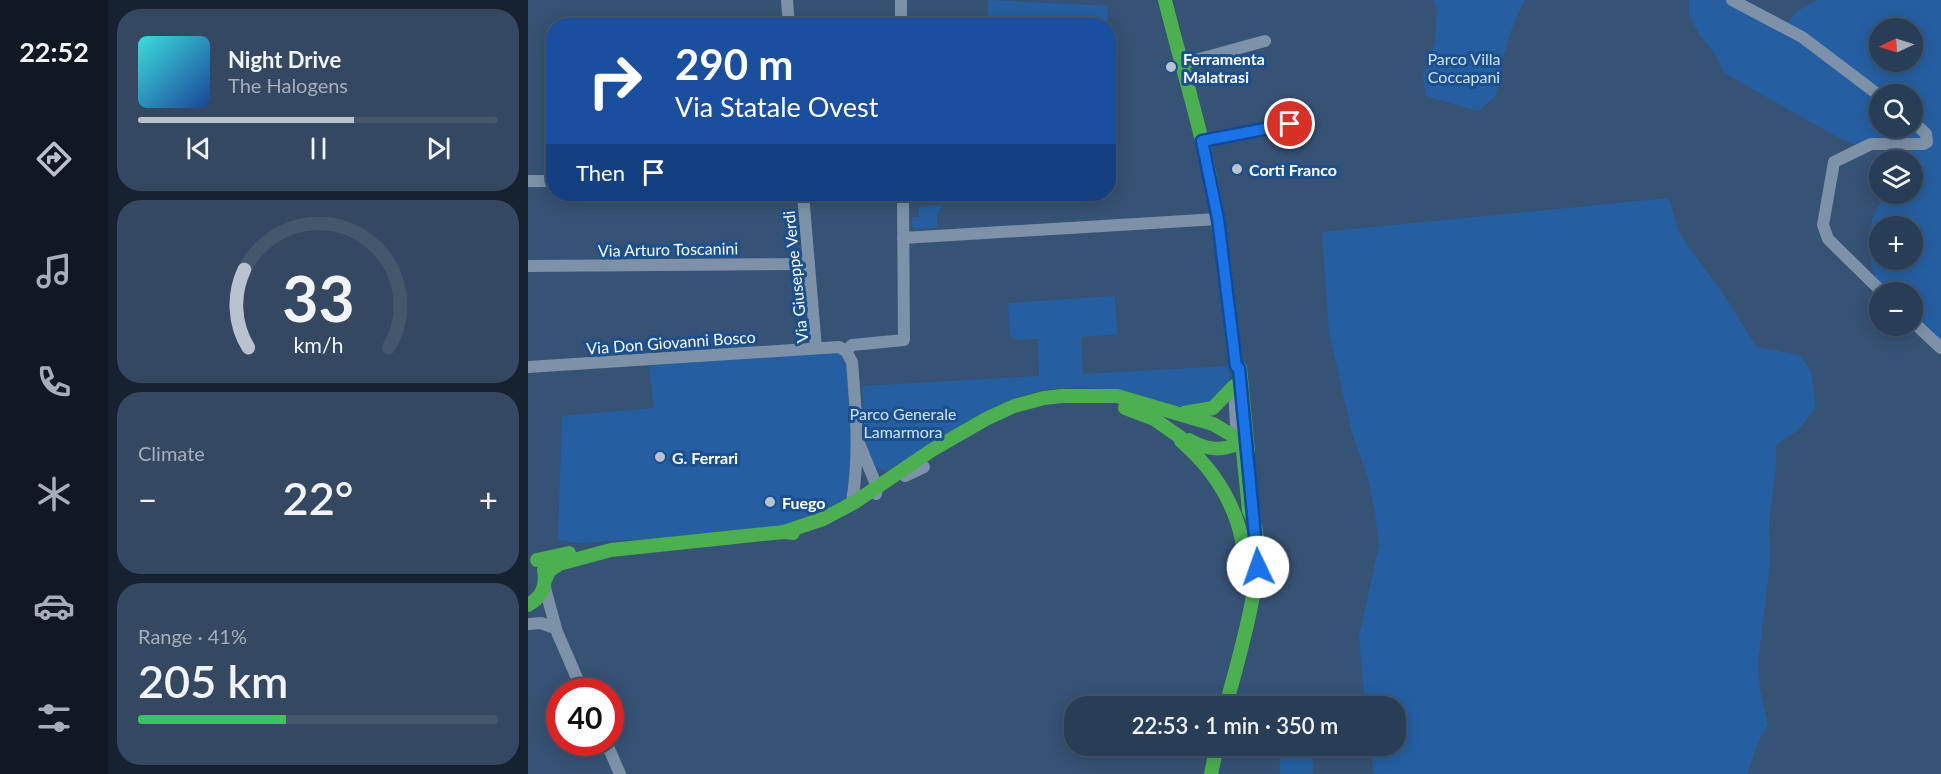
<!DOCTYPE html>
<html lang="en">
<head>
<meta charset="utf-8">
<style>
  body { margin:0; font-family:Lato,sans-serif; background:#344961; color:#f1f3f6; height:100vh; display:flex; flex-direction:column; font-size:22px; white-space:nowrap }
  * { box-sizing:border-box; margin:0 }
  p { font-size:20px; color:#a5aeba }
  .icon { flex:none; width:33px; height:33px; fill:none; stroke:currentColor; stroke-width:2; stroke-linecap:round; stroke-linejoin:round }
  .map { position:relative; flex:1; overflow:hidden }
  .panel { display:flex; flex-direction:column; gap:9px; padding:9px; background:#162230; width:420px }
  .panel>* { flex:none }
  .banner { position:absolute; left:18px; top:18px; width:570px; height:183px; border-radius:24px; box-shadow:0 3px 15px #0003,0 0 0 2px #44576d; background:#1a4fa0; color:#fff; overflow:hidden }
  .needle { width:39px; rotate:266deg }
  .buttons { position:absolute; left:1341px; top:18px; display:grid; gap:12px }
  .buttons a { display:grid; place-items:center; width:54px; height:54px; border-radius:50%; background:#283e57; box-shadow:0 3px 15px #0003,0 0 0 2px #44576d; font-size:30px }
  .speed { position:absolute; left:18px; top:678px; display:flex; gap:12px; font-size:30px; font-weight:700; text-align:center }
  .speed>* { display:grid; place-content:center; width:78px; height:78px; border-radius:50%; background:#283e57; box-shadow:0 3px 15px #0003,0 0 0 2px #44576d; line-height:1 }
  .speed .limit { border:9px solid #d22; background:#fff; color:#111 }
  .pin { position:absolute; display:grid; place-items:center; width:51px; height:51px; color:#fff; margin:-26px; border:3px solid #fff; border-radius:50%; box-shadow:0 2px 6px #0007 }
  .me { position:absolute; width:66px; margin:-33px; rotate:357deg; stroke-linejoin:round; filter:drop-shadow(0 0 4px #0008) }
  .turn { display:flex; align-items:center; gap:21px; height:126px; padding:0 30px; font-size:27px }
  .turn .icon { width:78px; height:78px; stroke-width:2.5 }
  .turn b { display:block; font-size:42px; line-height:51px }
  .then { display:flex; align-items:center; height:57px; padding:0 30px; background:#0003; gap:12px; font-size:22px }
  .big { font-size:45px; font-weight:600; line-height:1.1 }
  .panel .card { flex:1; display:flex; flex-direction:column; justify-content:center; gap:9px; min-width:0; padding:0 21px; border-radius:24px; background:#344961 }
  .panel .dial { align-items:center; gap:0 }
  .dial svg { height:156px; overflow:visible; fill:none; stroke:#44576d; stroke-width:7; stroke-linecap:round; text-anchor:middle }
  .dial text { fill:#f1f3f6; stroke:none }
  .song { display:flex; align-items:center; gap:18px }
  .cover { width:72px; height:72px; border-radius:9px; background:linear-gradient(135deg,hsl(180 70% 55%),hsl(220 70% 35%)) }
  .played { height:6px; border-radius:3px; background:linear-gradient(90deg,#b9c2ce 60%,#44576d 60%) }
  .keys { display:flex; justify-content:space-around; direction:ltr }
  .heat { display:flex; justify-content:space-between; align-items:center; font-size:33px; direction:ltr }
  .charge { height:9px; border-radius:4px; background:linear-gradient(90deg,#34c759 41%,#44576d 0) }
  .trip { position:absolute; left:536px; top:696px; width:342px; height:60px; border-radius:24px; background:#283e57; box-shadow:0 3px 15px #0003,0 0 0 2px #44576d; font-weight:600; line-height:60px; text-align:center }
  main { display:flex; flex:1; min-height:0 }
  .dock { display:flex; flex-direction:column; width:108px; justify-content:space-around; align-items:center; background:#101923; color:#a5aeba }
  .dock .icon { width:42px; height:42px }
  .dock .current { color:#b9c2ce }
  .dock b { font-size:27px; color:#f1f3f6 }
  .map>svg:first-child { display:block }
  .green { fill:#265fa1; fill-rule:evenodd }
  .lines { fill:none; stroke-linecap:round; stroke-linejoin:round }
  .street { stroke:#7d92a8; stroke-width:12 }
  .fast { stroke:#4caf50; stroke-width:14 }
  .route-casing { stroke:#114b97; stroke-width:15 }
  .route { stroke:#1a73e8; stroke-width:10 }
  .poi-dot { fill:#b9c2ce; stroke:#1b4f8f; stroke-width:2 }
  .labels { text-anchor:middle; dominant-baseline:central; stroke-width:6; stroke-linejoin:round; paint-order:stroke }
  .poi-label { font-size:16px; font-weight:bold; fill:#fff; stroke:#1b4f8f; text-anchor:start }
  .park-label { font-size:16px; fill:#cfe3fa; stroke:#1b4f8f }
  .street-label { font-size:16px; fill:#fff; stroke:#1b4f8f }
</style>
</head>
<body>
<main>
<nav class="dock">
<b>22:52</b>
<svg class="icon current" aria-label="directions" viewBox="0 0 24 24"><path d="M12 3l9 9-9 9-9-9zM9 14v-3h6M13 9l2 2-2 2"/></svg>
<svg class="icon" aria-label="music" viewBox="0 0 24 24"><path d="M9 18V5l10-2v13"/><circle cx="6" cy="18" r="3"/><circle cx="16" cy="16" r="3"/></svg>
<svg class="icon" aria-label="phone" viewBox="0 0 24 24"><path d="M5 4h4l2 5-3 2q2 4 5 5l2-3 5 2v4C11 20 4 13 5 4z"/></svg>
<svg class="icon" aria-label="climate" viewBox="0 0 24 24"><path d="M12 3v18M4 7l16 10M4 17L20 7"/></svg>
<svg class="icon" aria-label="car" viewBox="0 0 24 24"><path d="M5 17H2v-5l4-1 3-4h7l3 4 3 1v5h-3M9 17h6M6 11h13"/><circle cx="7" cy="17" r="2"/><circle cx="17" cy="17" r="2"/></svg>
<svg class="icon" aria-label="filters" viewBox="0 0 24 24"><path d="M4 7h16M4 17h16"/><circle cx="9" cy="7" r="2"/><circle cx="15" cy="17" r="2"/></svg>
</nav>
<section class="panel">
<div class="card">
<div class="song"><i class="cover"></i><div><b>Night Drive</b><p>The Halogens</p></div></div>
<div class="played"></div>
<div class="keys"><svg class="icon" aria-label="previous" viewBox="0 0 24 24"><path d="M18 5L8 12l10 7zM5 5v14"/></svg><svg class="icon" aria-label="pause" viewBox="0 0 24 24"><path d="M8 5v14M16 5v14"/></svg><svg class="icon" aria-label="next" viewBox="0 0 24 24"><path d="M6 5l10 7-10 7zM19 5v14"/></svg></div>
</div>
<div class="card dial"><svg viewBox="0 0 100 80">
<path d="M14 69A42 42 0 1 1 86 69"/>
<path d="M14 69A42 42 0 0 1 12 29" stroke="#b9c2ce"/>
<text x="50" y="56" font-size="32" font-weight="700">33</text>
<text x="50" y="72" font-size="11">km/h</text>
</svg></div>
<div class="card"><p>Climate</p>
<div class="heat"><a>−</a><b class="big">22°</b><a>+</a></div>
</div>
<div class="card"><p>Range · 41%</p><b class="big">205 km</b><div class="charge"></div></div>
</section>
<div class="map">
<svg width="1413" height="774" viewBox="0 0 1413 774">
  <rect width="100%" height="100%" fill="#365274"/>
  <!-- green -->
  <g class="green">
    <polygon points="460,0 579,6 580,25 460,25"/>
    <path d="M905,0h92c-17,30 -24,63 -29,96l-18,15 -52,-15 -3,-20 12,-33 2,-36z"/>
    <path d="M1161,0h47l50,24 13,-14 18,-10h124v344l-4,9 -27,-27h2v-34h-32c-5,-17 -13,-36 -12,-55 1,-14 11,-31 17,-43h27v-34h-12l3,-7 -16,-8 -24,2 -24,-9 -115,-65 -9,-19 -15,-19 -11,-20zM1352,28h32v34h-32zM1352,94h32v34h-32zM1352,226h32v34h-32z"/>
    <polygon points="580,29 588,149 581,150 580,150"/>
    <polygon points="1141,198 1151,233 1200,301 1228,347 1272,355 1283,371 1288,407 1270,430 1248,445 1248,465 1241,523 1242,563 1230,664 1232,689 1240,724 1230,743 1219,774 846,774 841,746 867,746 867,706 837,706 831,636 851,545 847,512 840,478 824,433 801,332 794,232"/>
    <polygon points="414,205 409,215 409,228 388,229 384,226 384,217 391,217 391,207"/>
    <path d="M587,296l2,38 -36,3 2,37 145,-8 2,17 -21,22 -23,3 -69,-18 -37,-3 -37,3 -32,9 -124,72c-7,-1 -12,-4 -16,-10 -8,-14 -7,-57 -9,-75l177,-10 -1,-37 -23,1v-3h-5l-2,-34z"/>
    <polygon points="316,349 335,501 289,528 51,543 30,540 34,416 126,408 121,366"/>
    <polygon points="751,746 784,746 785,774 752,774"/>
  </g>
  <g class="lines">
    <!-- street -->
    <g class="street">
      <polyline points="259,0 261,26"/>
      <polyline points="373,0 373,26"/>
      <polyline points="1204,0 1274,37 1352,96"/>
      <polyline points="653,64 737,41"/>
      <polyline points="674,141 770,123"/>
      <polyline points="0,181 26,181"/>
      <polyline points="275,194 288,348"/>
      <polyline points="375,238 690,219"/>
      <polyline points="0,266 281,264"/>
      <polyline points="1354,292 1300,239 1295,225 1306,162 1343,144 1396,144 1399,142 1398,134 1384,120"/>
      <polyline points="1384,321 1413,348"/>
      <polyline points="318,351 324,345 376,340 375,194"/>
      <path d="M0,367l311,-20 7,4 6,11c4,50 8,91 0,140"/>
      <polyline points="706,389 709,444"/>
      <polyline points="331,443 349,487 348,494"/>
      <polyline points="377,476 396,467"/>
      <polyline points="17,588 29,632 55,692"/>
      <polyline points="0,624 13,623 24,627"/>
      <polyline points="78,742 92,774"/>
    </g>
    <!-- fast -->
    <g class="fast">
      <path d="M637,0c14,57 32,114 44,172 13,64 19,129 27,194l4,2 8,83"/>
      <path d="M597,408l29,11 26,18 1,4c43,37 66,85 65,142"/>
      <polyline points="656,413 685,408 706,386"/>
      <path d="M661,440c16,9 31,12 48,4"/>
      <path d="M256,532l39,-13 32,-17 77,-52 54,-31 28,-13 30,-8 18,-2h55l96,28 29,17 7,70c25,40 -12,150 -23,195"/>
      <polyline points="9,560 41,553"/>
      <polyline points="18,578 21,571 31,564 83,550 256,532 265,533"/>
      <path d="M0,605c14,-8 19,-19 16,-35"/>
      <polyline points="683,774 689,746"/>
    </g>
  </g>
  <g class="lines">
    <!-- route casing -->
    <g class="route-casing">
      <polyline id="route" points="730,567 711,368 708,366 690,219 674,141 762,124"/>
    </g>
    <!-- route -->
    <use href="#route" class="route"/>
  </g>
  <!-- markers -->
  <g class="poi-dot">
    <circle cx="643" cy="67" r="6"/>
    <circle cx="709" cy="169" r="6"/>
    <circle cx="132" cy="457" r="6"/>
    <circle cx="242" cy="502" r="6"/>
  </g>
  <g class="labels">
    <!-- poi labels -->
    <g class="poi-label">
      <text x="655" y="58">Ferramenta<tspan x="655" dy="18">Malatrasi</tspan></text>
      <text x="721" y="169">Corti Franco</text>
      <text x="144" y="457">G. Ferrari</text>
      <text x="254" y="502">Fuego</text>
    </g>
    <!-- park labels -->
    <g class="park-label">
      <text x="936" y="58">Parco Villa<tspan x="936" dy="18">Coccapani</tspan></text>
      <text x="375" y="413">Parco Generale<tspan x="375" dy="18">Lamarmora</tspan></text>
    </g>
    <!-- street labels -->
    <g class="street-label">
      <text transform="translate(140 249) rotate(-1)">Via Arturo Toscanini</text>
      <text transform="translate(267 277) rotate(-96)">Via Giuseppe Verdi</text>
      <text transform="translate(143 342) rotate(-4)">Via Don Giovanni Bosco</text>
    </g>
  </g>
</svg>
<div class="buttons">
<a><svg class="needle" viewBox="-14 -14 28 28"><path d="M0-13l5 13h-10z" fill="#e53935"/><path d="M0 13l5-13h-10z" fill="#a5aeba"/></svg></a>
<a><svg class="icon" aria-label="search" viewBox="0 0 24 24"><circle cx="10" cy="10" r="6"/><path d="M15 15l6 6"/></svg></a>
<a><svg class="icon" aria-label="layers" viewBox="0 0 24 24"><path d="M12 4l9 5-9 5-9-5zM3 14l9 5 9-5"/></svg></a>
<a>+</a>
<a>−</a>
</div>
<div class="speed"><div class="limit">40</div></div>
<div class="pin" style="left:762px;top:124px;background:#d93025"><svg class="icon" aria-label="arrive" viewBox="0 0 24 24"><path d="M6 21V4h12l-3 4 3 4H6"/></svg></div>
<svg class="me" style="left:730px;top:567px" viewBox="-20 -20 40 40"><circle r="19" fill="#fff"/><path d="M0-13L10 11 0 6-10 11z" fill="#1a73e8"/></svg>
<div class="trip">22:53 · 1 min · 350 m</div>
<div class="banner">
<div class="turn"><svg class="icon" aria-label="right" viewBox="0 0 24 24"><path d="M7 20v-9h11M14 6l5 5-5 5"/></svg><div><b>290 m</b>Via Statale Ovest</div></div>
<div class="then">Then<svg class="icon" aria-label="arrive" viewBox="0 0 24 24"><path d="M6 21V4h12l-3 4 3 4H6"/></svg></div>
</div>
</div>
</main>
</body>
</html>
